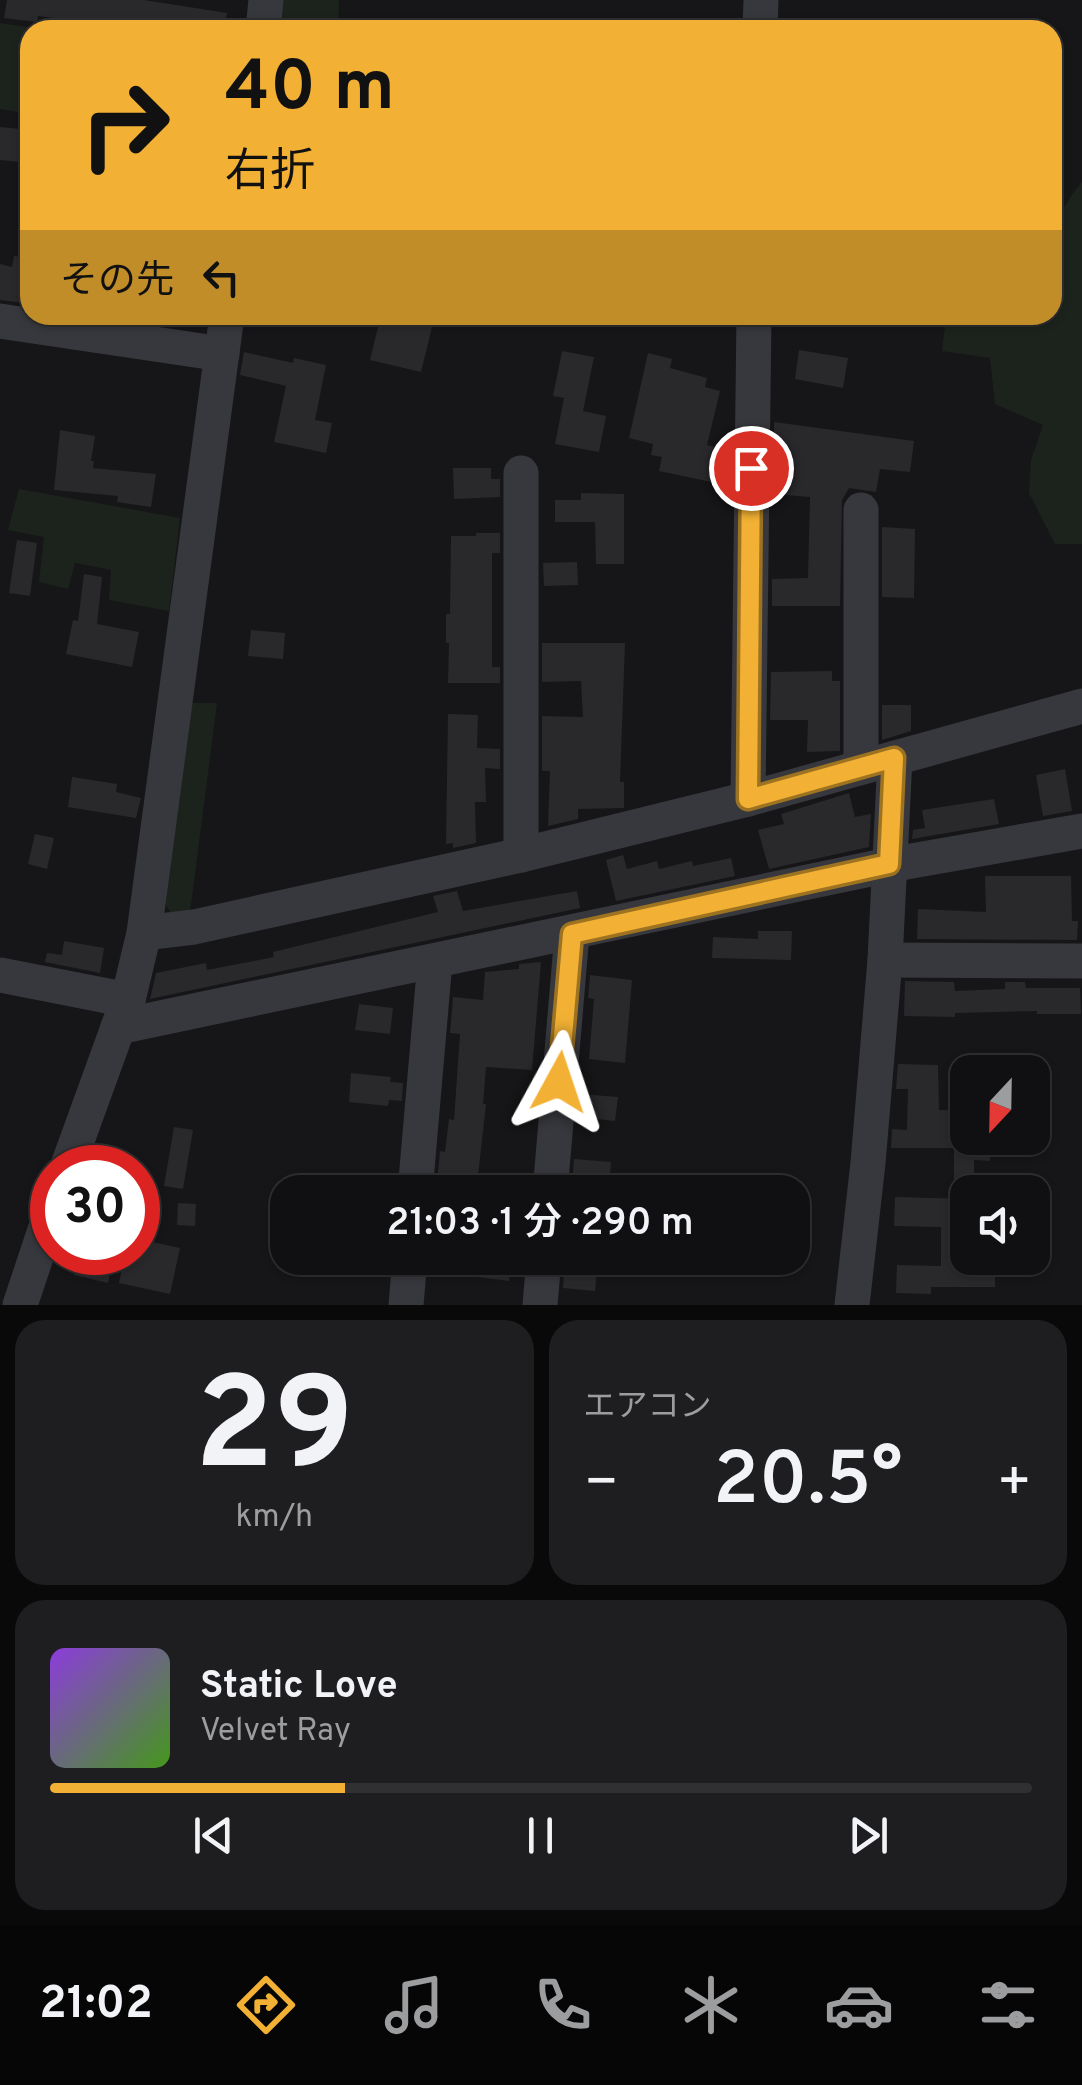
<!DOCTYPE html>
<html lang="ja">
<head>
<meta charset="utf-8">
<style>
  body { margin:0; font-family:Overpass,"Noto Sans JP",sans-serif; background:#1e1e20; color:#f1f3f6; height:100vh; display:flex; flex-direction:column; font-size:38px; white-space:nowrap }
  * { box-sizing:border-box; margin:0 }
  p { font-size:32px; color:#9c9d9f }
  .icon { flex:none; width:55px; height:55px; fill:none; stroke:currentColor; stroke-width:2; stroke-linecap:round; stroke-linejoin:round }
  .map { position:relative; height:1305px; overflow:hidden }
  .sheet { display:flex; flex-direction:column; gap:15px; padding:15px; background:#09090a; flex:1 }
  .sheet>* { flex:none }
  .top-card { position:absolute; left:20px; top:20px; width:1042px; height:305px; border-radius:30px; box-shadow:0 2px 8px #0004,0 0 0 2px #303032; background:#f2b134; color:#111; overflow:hidden }
  .needle { width:65px; rotate:202deg }
  .buttons { position:absolute; left:950px; top:1055px; display:grid; gap:20px }
  .buttons a { display:grid; place-items:center; width:100px; height:100px; border-radius:20px; background:#101012; box-shadow:0 2px 8px #0004,0 0 0 2px #303032; font-size:50px }
  .speed { position:absolute; left:30px; top:1145px; display:flex; gap:20px; font-size:50px; font-weight:700; text-align:center }
  .speed>* { display:grid; place-content:center; width:130px; height:130px; border-radius:50%; background:#101012; box-shadow:0 2px 8px #0004,0 0 0 2px #303032; line-height:1 }
  .speed .limit { border:15px solid #d22; background:#fff; color:#111 }
  .pin { position:absolute; display:grid; place-items:center; width:85px; height:85px; color:#fff; margin:-42px; border:5px solid #fff; border-radius:50%; box-shadow:0 2px 10px #0007 }
  .me { position:absolute; width:110px; margin:-55px; rotate:5deg; stroke-linejoin:round; filter:drop-shadow(0 0 8px #0008) }
  .turn { display:flex; align-items:center; gap:35px; height:210px; padding:0 40px; font-size:45px }
  .turn .icon { width:130px; height:130px; stroke-width:2.5 }
  .turn b { display:block; font-size:70px; line-height:85px }
  .then { display:flex; align-items:center; height:95px; padding:0 40px; background:#0003; gap:20px; font-size:38px }
  .big { font-size:75px; font-weight:600; line-height:1.1 }
  .sheet .card { flex:1; display:flex; flex-direction:column; justify-content:center; gap:15px; min-width:0; padding:0 35px; border-radius:30px; background:#1e1e20 }
  .sheet .dial { align-items:center; gap:0 }
  .dial b { font-size:130px; line-height:1 }
  .song { display:flex; align-items:center; gap:30px }
  .cover { width:120px; height:120px; border-radius:15px; background:linear-gradient(135deg,hsl(270 70% 55%),hsl(100 70% 35%)) }
  .played { height:10px; border-radius:5px; background:linear-gradient(90deg,#f2b134 30%,#303032 30%) }
  .keys { display:flex; justify-content:space-around; direction:ltr }
  .heat { display:flex; justify-content:space-between; align-items:center; font-size:55px; direction:ltr }
  .sheet .tiles { flex:1; display:grid; gap:15px; grid-template-columns:1fr 1fr }
  .card:last-child { grid-column:span 2 }
  .trip { position:absolute; left:270px; top:1175px; width:540px; height:100px; border-radius:30px; background:#101012; box-shadow:0 2px 8px #0004,0 0 0 2px #303032; font-weight:600; line-height:100px; text-align:center }
  .dock { display:flex; height:160px; justify-content:space-around; align-items:center; background:#060607; color:#9c9d9f }
  .dock .icon { width:70px; height:70px }
  .dock .active { color:#f2b134 }
  .dock b { font-size:45px; color:#f1f3f6 }
  .map>svg:first-child { display:block }
  .green { fill:#1c231d }
  .building { fill:#29292c }
  .lines { fill:none; stroke-linecap:round; stroke-linejoin:round }
  .minor { stroke:#37383d; stroke-width:35 }
  .route-casing { stroke:#9d7322; stroke-width:25 }
  .route { stroke:#f2b134; stroke-width:18 }
</style>
</head>
<body>
<div class="map">
<svg width="1082" height="1305" viewBox="0 0 1082 1305">
  <rect width="100%" height="100%" fill="#161618"/>
  <!-- green -->
  <g class="green">
    <polygon points="281,0 339,0 338,30 276,30"/>
    <polygon points="0,23 47,30 30,30 30,114 0,109"/>
    <path d="M1082,182v362h-27l-26,-51 2,-33 12,-35 -48,-21 -5,-46 -48,-7 3,-25 43,-11h64c0,-55 -8,-89 30,-133z"/>
    <polygon points="19,489 180,518 169,611 109,600 111,570 75,563 68,589 39,582 44,537 8,530"/>
    <polygon points="187,703 217,703 190,912 172,915 162,899"/>
  </g>
  <!-- building -->
  <g class="building">
    <polygon points="7,0 144,0 227,13 224,30 94,30 82,28 83,22 38,16 37,22 4,18"/>
    <polygon points="0,127 30,130 30,163 0,160"/>
    <polygon points="14,256 30,258 25,303 0,300 0,264 12,267"/>
    <polygon points="381,315 435,315 421,372 370,360"/>
    <polygon points="799,350 848,358 843,388 795,379"/>
    <polygon points="562,351 594,357 583,411 606,416 599,452 555,444 564,398 553,396"/>
    <polygon points="244,352 293,363 294,358 326,365 315,420 332,423 326,453 274,442 286,386 240,375"/>
    <polygon points="648,353 672,359 670,368 707,378 705,387 720,391 707,445 723,449 716,483 659,471 662,457 651,455 653,444 629,438"/>
    <polygon points="774,422 914,441 910,472 880,469 876,492 849,488 842,500 840,606 772,606 772,579 808,578 810,497 773,494"/>
    <polygon points="60,430 95,436 91,461 94,461 93,468 156,474 151,507 117,502 118,496 54,490"/>
    <polygon points="453,468 491,468 491,479 500,479 500,497 454,499"/>
    <polygon points="581,493 624,494 624,564 596,564 595,522 555,522 555,500 581,500"/>
    <polygon points="882,527 915,529 914,598 882,597"/>
    <polygon points="476,533 500,533 500,553 492,553 492,667 500,667 500,683 492,683 492,676 492,683 448,683 449,643 446,643 446,614 450,614 451,536 476,536"/>
    <polygon points="17,540 37,543 30,596 9,593"/>
    <polygon points="577,562 578,585 544,586 543,563"/>
    <polygon points="84,574 102,577 97,624 139,632 132,667 66,654 73,620 78,621"/>
    <polygon points="251,630 285,633 283,659 248,656"/>
    <polygon points="542,643 625,643 620,782 624,782 624,808 578,809 578,819 548,826 550,771 542,771 542,716 583,717 581,681 542,682"/>
    <polygon points="832,671 832,681 840,681 840,751 807,752 808,720 770,720 771,672"/>
    <polygon points="882,705 911,705 911,731 882,740"/>
    <polygon points="448,714 478,715 477,748 500,749 500,769 485,768 486,802 475,802 476,843 453,848 453,843 446,844"/>
    <polygon points="1065,769 1072,811 1043,816 1036,775"/>
    <polygon points="72,777 117,784 116,792 141,798 136,818 68,807"/>
    <polygon points="849,793 855,817 871,814 869,847 769,869 758,830 784,824 781,814"/>
    <polygon points="994,799 999,824 912,839 913,830 925,828 922,810"/>
    <polygon points="35,834 54,838 47,869 28,864"/>
    <polygon points="623,855 627,869 657,861 659,869 692,861 693,866 731,858 735,876 616,901 606,860"/>
    <polygon points="985,876 1071,876 1072,921 1078,921 1077,940 917,939 918,909 986,912"/>
    <polygon points="457,891 463,911 577,891 580,908 150,999 156,973 206,963 207,970 274,957 273,952 438,912 433,896"/>
    <polygon points="758,931 792,931 791,960 712,958 713,937 758,939"/>
    <polygon points="64,941 104,948 100,973 45,962 47,953 62,955"/>
    <polygon points="541,962 532,1070 486,1067 483,1104 486,1104 478,1176 438,1173 440,1151 445,1152 449,1119 454,1120 460,1034 450,1033 453,997 483,1000 485,972 519,969 519,964"/>
    <polygon points="590,975 632,980 625,1063 589,1059 594,999 588,998"/>
    <polygon points="905,981 954,982 955,991 1005,989 1005,982 1025,982 1026,988 1080,988 1081,1014 1037,1014 1037,1011 955,1013 955,1017 904,1016"/>
    <polygon points="359,1004 393,1008 390,1034 355,1030"/>
    <polygon points="898,1064 938,1065 939,1110 968,1111 968,1138 991,1138 990,1161 974,1160 974,1192 954,1192 954,1148 891,1148 892,1129 907,1130 908,1089 896,1089"/>
    <polygon points="351,1073 391,1077 390,1082 403,1083 402,1101 389,1100 388,1106 349,1102"/>
    <polygon points="580,1094 618,1097 615,1121 578,1117"/>
    <polygon points="174,1127 193,1130 183,1189 164,1186"/>
    <polygon points="574,1159 611,1162 609,1187 572,1184"/>
    <polygon points="895,1197 968,1199 968,1258 971,1258 971,1265 995,1266 995,1287 931,1287 931,1294 896,1293 897,1265 941,1266 941,1227 894,1226"/>
    <polygon points="178,1203 196,1204 195,1226 177,1225"/>
    <polygon points="138,1239 180,1248 170,1294 119,1283 125,1252 138,1252"/>
    <polygon points="79,1255 112,1264 108,1283 74,1275"/>
    <polygon points="480,1258 512,1258 509,1281 477,1277"/>
    <polygon points="565,1258 598,1259 595,1291 563,1288"/>
  </g>
  <g class="lines">
    <!-- minor -->
    <g class="minor">
      <polyline points="263,30 266,0"/>
      <polyline points="760,30 761,0"/>
      <polyline points="0,321 222,354"/>
      <polyline points="861,766 861,510"/>
      <polyline points="748,799 754,315"/>
      <polyline points="521,855 521,473"/>
      <polyline points="144,933 194,927 521,855 748,799 1082,706"/>
      <polyline points="885,960 1082,961"/>
      <polyline points="0,975 128,1000"/>
      <polyline points="118,1027 889,865 1082,831"/>
      <polyline points="67,1168 128,1000 144,933 227,315"/>
      <polyline points="415,1192 435,961"/>
      <polyline points="550,1192 572,934"/>
      <polyline points="20,1305 52,1209"/>
      <polyline points="406,1305 410,1258"/>
      <polyline points="540,1305 544,1258"/>
      <polyline points="852,1305 868,1163 885,960 895,758"/>
    </g>
  </g>
  <g class="lines">
    <!-- route casing -->
    <g class="route-casing">
      <polyline id="route" points="559,1082 572,934 889,864 894,758 748,799 751,468"/>
    </g>
    <!-- route -->
    <use href="#route" class="route"/>
  </g>
</svg>
<div class="buttons">
<a><svg class="needle" viewBox="-14 -14 28 28"><path d="M0-13l5 13h-10z" fill="#e53935"/><path d="M0 13l5-13h-10z" fill="#9c9d9f"/></svg></a>
<a><svg class="icon" aria-label="sound" viewBox="0 0 24 24"><path d="M4 9h4l5-4v14l-5-4H4zM17 9q2 3 0 6"/></svg></a>
</div>
<div class="speed"><div class="limit">30</div></div>
<div class="pin" style="left:751px;top:468px;background:#d93025"><svg class="icon" aria-label="arrive" viewBox="0 0 24 24"><path d="M6 21V4h12l-3 4 3 4H6"/></svg></div>
<svg class="me" style="left:559px;top:1082px" viewBox="-20 -20 40 40"><path d="M0-17L14 15 0 8-14 15z" fill="#f2b134" stroke="#fff" stroke-width="4"/></svg>
<div class="trip">21:03 · 1 分 · 290 m</div>
<div class="top-card">
<div class="turn"><svg class="icon" aria-label="right" viewBox="0 0 24 24"><path d="M7 20v-9h11M14 6l5 5-5 5"/></svg><div><b>40 m</b>右折</div></div>
<div class="then">その先<svg class="icon" aria-label="left" viewBox="0 0 24 24"><path d="M17 20v-9H6M10 6l-5 5 5 5"/></svg></div>
</div>
</div>
<section class="sheet">
<div class="tiles">
<div class="card dial"><b>29</b><p>km/h</p></div>
<div class="card"><p>エアコン</p>
<div class="heat"><a>−</a><b class="big">20.5°</b><a>+</a></div>
</div>
<div class="card">
<div class="song"><i class="cover"></i><div><b>Static Love</b><p>Velvet Ray</p></div></div>
<div class="played"></div>
<div class="keys"><svg class="icon" aria-label="previous" viewBox="0 0 24 24"><path d="M18 5L8 12l10 7zM5 5v14"/></svg><svg class="icon" aria-label="pause" viewBox="0 0 24 24"><path d="M8 5v14M16 5v14"/></svg><svg class="icon" aria-label="next" viewBox="0 0 24 24"><path d="M6 5l10 7-10 7zM19 5v14"/></svg></div>
</div>
</div>
</section>
<nav class="dock">
<b>21:02</b>
<svg class="icon active" aria-label="directions" viewBox="0 0 24 24"><path d="M12 3l9 9-9 9-9-9zM9 14v-3h6M13 9l2 2-2 2"/></svg>
<svg class="icon" aria-label="music" viewBox="0 0 24 24"><path d="M9 18V5l10-2v13"/><circle cx="6" cy="18" r="3"/><circle cx="16" cy="16" r="3"/></svg>
<svg class="icon" aria-label="phone" viewBox="0 0 24 24"><path d="M5 4h4l2 5-3 2q2 4 5 5l2-3 5 2v4C11 20 4 13 5 4z"/></svg>
<svg class="icon" aria-label="climate" viewBox="0 0 24 24"><path d="M12 3v18M4 7l16 10M4 17L20 7"/></svg>
<svg class="icon" aria-label="car" viewBox="0 0 24 24"><path d="M5 17H2v-5l4-1 3-4h7l3 4 3 1v5h-3M9 17h6M6 11h13"/><circle cx="7" cy="17" r="2"/><circle cx="17" cy="17" r="2"/></svg>
<svg class="icon" aria-label="filters" viewBox="0 0 24 24"><path d="M4 7h16M4 17h16"/><circle cx="9" cy="7" r="2"/><circle cx="15" cy="17" r="2"/></svg>
</nav>
</body>
</html>
